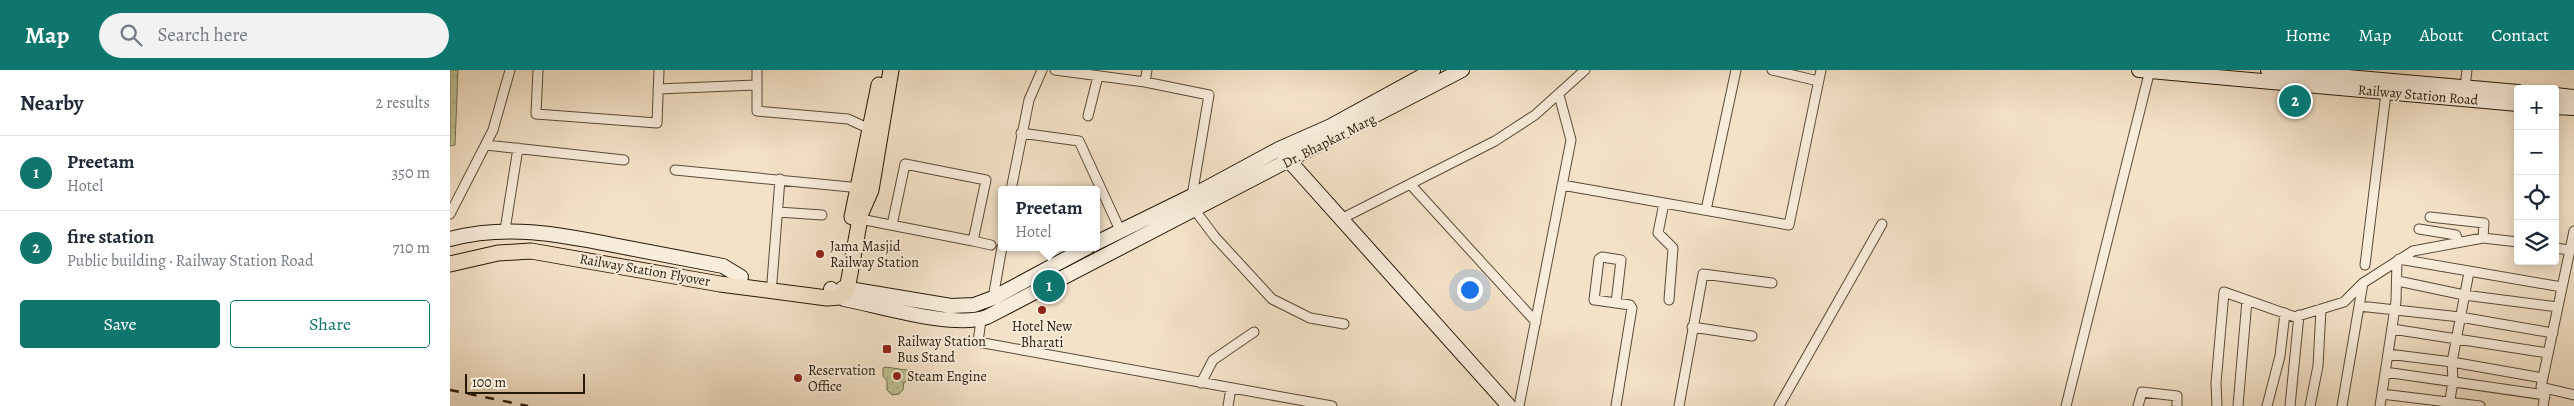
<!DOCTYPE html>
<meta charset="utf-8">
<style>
:root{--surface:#fff;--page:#f2f2f3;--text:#1f2937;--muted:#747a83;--line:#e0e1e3;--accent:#0f766e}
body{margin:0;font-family:Alegreya,serif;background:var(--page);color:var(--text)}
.controls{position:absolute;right:15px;top:15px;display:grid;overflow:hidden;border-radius:5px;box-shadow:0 2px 12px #0003}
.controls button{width:45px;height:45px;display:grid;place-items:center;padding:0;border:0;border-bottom:1px solid var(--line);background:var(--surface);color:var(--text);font:25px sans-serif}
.scale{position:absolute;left:15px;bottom:12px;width:120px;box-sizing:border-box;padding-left:5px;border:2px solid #261908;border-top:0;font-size:14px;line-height:18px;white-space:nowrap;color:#261908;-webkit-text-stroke:4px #f8ecdb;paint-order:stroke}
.you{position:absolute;left:1019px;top:219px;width:18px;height:18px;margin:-12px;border:4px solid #fff;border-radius:50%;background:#1a73e8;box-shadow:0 0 0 8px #1a73e833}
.badge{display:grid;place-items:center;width:32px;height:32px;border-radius:50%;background:var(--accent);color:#fff;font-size:16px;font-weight:700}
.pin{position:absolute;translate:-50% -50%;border:2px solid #fff;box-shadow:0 1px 5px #0006}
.popup{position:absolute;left:548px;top:116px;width:102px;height:65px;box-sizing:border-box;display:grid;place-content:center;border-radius:5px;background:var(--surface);filter:drop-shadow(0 1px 4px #0005);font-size:16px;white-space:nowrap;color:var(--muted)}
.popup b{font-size:19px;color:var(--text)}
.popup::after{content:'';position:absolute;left:50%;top:100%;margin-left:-10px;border:10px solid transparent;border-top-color:var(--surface)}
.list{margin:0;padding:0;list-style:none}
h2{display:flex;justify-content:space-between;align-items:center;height:65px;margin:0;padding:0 20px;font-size:21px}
h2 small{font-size:16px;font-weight:400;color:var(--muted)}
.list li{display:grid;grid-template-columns:32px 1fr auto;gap:15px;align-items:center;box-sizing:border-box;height:75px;padding:0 20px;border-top:1px solid var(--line)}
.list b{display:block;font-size:19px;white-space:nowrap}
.list p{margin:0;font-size:16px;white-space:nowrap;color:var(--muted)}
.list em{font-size:16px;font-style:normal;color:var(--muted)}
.actions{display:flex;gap:10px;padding:15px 20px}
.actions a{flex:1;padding:11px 0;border:1px solid var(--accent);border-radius:5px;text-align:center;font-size:18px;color:var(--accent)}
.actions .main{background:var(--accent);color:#fff}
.icon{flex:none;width:28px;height:28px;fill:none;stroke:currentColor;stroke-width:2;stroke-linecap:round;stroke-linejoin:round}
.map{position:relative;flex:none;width:2124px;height:336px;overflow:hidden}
header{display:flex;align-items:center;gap:30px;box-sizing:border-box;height:70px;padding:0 25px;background:var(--accent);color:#fff}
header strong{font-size:24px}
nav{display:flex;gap:28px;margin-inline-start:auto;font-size:18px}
.search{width:350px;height:45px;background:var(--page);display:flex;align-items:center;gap:12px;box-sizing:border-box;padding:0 18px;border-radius:28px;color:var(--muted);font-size:19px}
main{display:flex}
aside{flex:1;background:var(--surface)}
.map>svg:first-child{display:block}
.grass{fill:url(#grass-dots);stroke:#726e4e}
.park{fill:url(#park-tufts);stroke:#726e4e}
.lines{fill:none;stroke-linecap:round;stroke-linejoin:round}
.street-casing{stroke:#5a4b38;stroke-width:11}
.secondary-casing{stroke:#261908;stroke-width:16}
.primary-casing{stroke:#261908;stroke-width:17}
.street{stroke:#f8ecdb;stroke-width:9}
.secondary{stroke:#f8ecdb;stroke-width:14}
.primary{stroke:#f4e2c8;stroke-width:15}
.rail{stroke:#261908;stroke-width:2.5;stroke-dasharray:9 9;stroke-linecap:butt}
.poi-dot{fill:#8f2418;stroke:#f8ecdb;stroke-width:2}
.labels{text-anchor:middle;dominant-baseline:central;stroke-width:4;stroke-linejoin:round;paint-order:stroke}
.street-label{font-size:14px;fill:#261908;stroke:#f8ecdb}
.poi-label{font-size:14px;fill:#261908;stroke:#f8ecdb;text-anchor:start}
</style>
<header>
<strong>Map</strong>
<div class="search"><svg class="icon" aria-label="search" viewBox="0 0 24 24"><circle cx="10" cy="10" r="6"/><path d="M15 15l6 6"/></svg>Search here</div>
<nav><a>Home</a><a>Map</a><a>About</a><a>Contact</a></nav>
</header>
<main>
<aside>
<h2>Nearby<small>2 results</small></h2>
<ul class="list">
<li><span class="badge">1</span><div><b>Preetam</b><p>Hotel</p></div><em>350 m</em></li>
<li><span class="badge">2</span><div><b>fire station</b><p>Public building · Railway Station Road</p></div><em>710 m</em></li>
</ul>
<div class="actions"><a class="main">Save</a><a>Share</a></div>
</aside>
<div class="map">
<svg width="2124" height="336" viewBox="0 0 2124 336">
<defs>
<pattern id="grass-dots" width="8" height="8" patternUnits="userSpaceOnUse" patternTransform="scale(1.25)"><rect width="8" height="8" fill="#bec294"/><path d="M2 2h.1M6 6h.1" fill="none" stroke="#a3a67e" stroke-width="1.8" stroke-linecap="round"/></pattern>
<pattern id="park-tufts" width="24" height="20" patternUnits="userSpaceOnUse" patternTransform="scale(1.25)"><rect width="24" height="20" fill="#bec294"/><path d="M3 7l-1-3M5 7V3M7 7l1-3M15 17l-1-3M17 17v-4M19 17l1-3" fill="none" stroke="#a3a67e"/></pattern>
</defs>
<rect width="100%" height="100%" fill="#f4e2c8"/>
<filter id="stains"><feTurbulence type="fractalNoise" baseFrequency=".004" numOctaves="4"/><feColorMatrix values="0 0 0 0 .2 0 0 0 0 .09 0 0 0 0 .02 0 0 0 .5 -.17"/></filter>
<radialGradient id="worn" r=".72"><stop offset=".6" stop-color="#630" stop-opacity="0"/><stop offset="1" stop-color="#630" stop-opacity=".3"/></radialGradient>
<path class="grass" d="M436 297 463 301 461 311 454 312 453 320 449 324 442 325 437 320V311L433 306V298Z"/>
<path class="park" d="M0 0H8L5 75 0 76Z"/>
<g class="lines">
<g class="street-casing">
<path id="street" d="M88 0 86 44 207 53 209 0
M307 0V41L398 49 422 60
M605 0 695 12 759 25 742 126 744 139 765 167 822 229 860 248 894 254
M1322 0 1368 11
M695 12 697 0
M2015 17 2017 0
M208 19 305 15
M638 46 648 6
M571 63 629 71 670 160
M36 75 174 90
M225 100 411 118
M960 114 1086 252
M1112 115 1339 155 1371 0
M561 120 579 30 592 0
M1214 133 1208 163 1223 178 1219 230
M1256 140 1286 0
M328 142 372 145
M0 144 43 60 60 0
M1980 147 2034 153 2033 168
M410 149 523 171 536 110 455 94 442 155
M891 149 1045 71 1085 45 1135 0
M1969 159 2006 165 2008 171
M55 160 68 78
M523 171 541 175
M2105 178 2120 180
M1949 189 2112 217
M1915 195 1936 23
M1948 211 2014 225 2108 237
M322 212 330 109
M543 228 552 177
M1166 233 1171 190 1152 187 1149 189 1144 230H1145L1180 235 1182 238 1166 336
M1909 236 2010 247 2103 263
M531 250 528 272 882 336
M1242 257 1302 266
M1942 259 2098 283
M1938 284 2002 292 2093 308
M1935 302 2095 325
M751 313 763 290 804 262
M2091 317 2124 325
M1932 324 2030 336
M778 336 781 318
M1069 336 1121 70 1109 25
M1229 336 1253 204 1322 213
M1329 336 1432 154
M1616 336 1700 0
M1688 336 1692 322 1727 326V336
M1767 336 1766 313 1774 222 1845 247 1894 232 1913 213 1963 181 2033 168 2068 172
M1788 336 1797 230
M1817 336 1830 286 1835 243
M1840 336 1849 245
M1860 336 1868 296 1871 239
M1892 336 1913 213
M1930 336 1946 231 1947 191
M1999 336 2003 311 2002 292 2019 202
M2093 336 2095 325 2091 317 2124 161"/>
</g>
<g class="secondary-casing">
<path id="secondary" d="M1689 0 2068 34
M1818 0 2068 22
M2105 25 2124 27
M2105 37 2124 38
M834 85 1059 336
M0 169C56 154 108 164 163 175 200 182 237 189 273 196L291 207
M646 173 742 126 829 79 881 56 983 0
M393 218 501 236 524 235 543 228 638 177
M381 219 394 229C431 236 503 259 537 247L1012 0"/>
</g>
<g class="primary-casing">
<path id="primary" d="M402 147 429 15
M0 194 48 183 81 181 270 214 377 228 390 227 397 220 411 143 421 120 441 0"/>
</g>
<use href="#street" class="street"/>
<use href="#secondary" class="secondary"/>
<use href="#primary" class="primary"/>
<path class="rail" d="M0 320 78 336"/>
</g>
<g class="poi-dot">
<circle cx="370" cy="184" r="5"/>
<circle cx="592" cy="240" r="5"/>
<rect x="432" y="274" width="10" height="10" rx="2.5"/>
<circle cx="447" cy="306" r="5"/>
<circle cx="348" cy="308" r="5"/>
</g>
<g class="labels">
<g class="street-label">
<text transform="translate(1968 25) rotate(5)">Railway Station Road</text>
<text transform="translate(879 71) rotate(-27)">Dr. Bhapkar Marg</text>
<text transform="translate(195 200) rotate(10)">Railway Station Flyover</text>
</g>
<g class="poi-label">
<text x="380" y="176">Jama Masjid<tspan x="380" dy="16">Railway Station</tspan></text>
<text x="592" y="256" text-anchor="middle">Hotel New<tspan x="592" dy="16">Bharati</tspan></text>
<text x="447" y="271">Railway Station<tspan x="447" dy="16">Bus Stand</tspan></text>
<text x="358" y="300">Reservation<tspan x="358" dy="16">Office</tspan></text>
<text x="457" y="306">Steam Engine</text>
</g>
</g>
<rect width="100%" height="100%" filter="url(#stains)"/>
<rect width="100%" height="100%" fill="url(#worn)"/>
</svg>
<div class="controls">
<button>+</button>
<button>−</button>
<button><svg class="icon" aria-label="locate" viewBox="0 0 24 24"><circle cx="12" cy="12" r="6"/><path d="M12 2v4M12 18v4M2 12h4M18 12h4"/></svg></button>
<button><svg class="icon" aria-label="layers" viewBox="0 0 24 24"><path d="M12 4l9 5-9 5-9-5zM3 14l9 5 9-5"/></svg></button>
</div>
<div class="scale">100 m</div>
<div class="you"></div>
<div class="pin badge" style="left:599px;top:216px">1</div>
<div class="popup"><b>Preetam</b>Hotel</div>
<div class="pin badge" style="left:1845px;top:31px">2</div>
</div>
</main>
